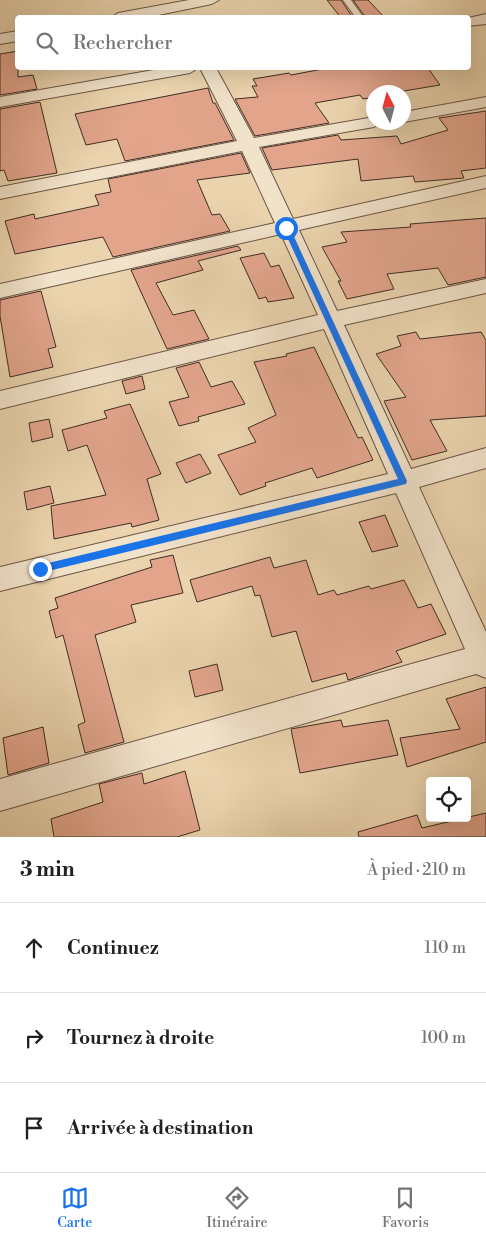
<!DOCTYPE html>
<html lang="fr">
<meta charset="utf-8">
<style>
:root{--surface:#fff;--page:#f2f2f2;--text:#202124;--muted:#757577;--line:#e0e0e0;--accent:#1a73e8}
body{margin:0;font-family:"Libre Bodoni",serif;background:var(--page);color:var(--text)}
.controls{position:absolute;right:15px;bottom:15px;display:grid;overflow:hidden;border-radius:5px;box-shadow:0 5px 20px #0002}
.controls button{width:45px;height:45px;display:grid;place-items:center;padding:0;border:0;border-bottom:1px solid var(--line);background:var(--surface);color:var(--text);font:25px sans-serif}
.compass{position:absolute;left:366px;top:85px;width:45px;height:45px;border-radius:50%;background:var(--surface);box-shadow:0 5px 20px #0002;rotate:354deg}
.stop{position:absolute;width:15px;height:15px;margin:-11px;border:4px solid #1a73e8;border-radius:50%;background:#fff}
.stop.end{background:#1a73e8;border-color:#fff;box-shadow:0 1px 5px #0008}
.list{margin:0;padding:0;list-style:none}
h2{display:flex;justify-content:space-between;align-items:center;height:65px;margin:0;padding:0 20px;font-size:21px}
h2 small{font-size:16px;font-weight:400;color:var(--muted)}
.list li{display:grid;grid-template-columns:32px 1fr auto;gap:15px;align-items:center;box-sizing:border-box;height:90px;padding:0 20px;border-top:1px solid var(--line)}
.list b{display:block;font-size:19px;white-space:nowrap}
.list em{font-size:16px;font-style:normal;color:var(--muted)}
.icon{flex:none;width:28px;height:28px;fill:none;stroke:currentColor;stroke-width:2;stroke-linecap:round;stroke-linejoin:round}
.map{position:relative;flex:none;width:486px;height:837px;overflow:hidden}
.search{position:absolute;background:var(--surface);box-shadow:0 5px 20px #0002;left:15px;right:15px;top:15px;height:55px;display:flex;align-items:center;gap:12px;box-sizing:border-box;padding:0 18px;border-radius:5px;color:var(--muted);font-size:19px}
.sheet{height:335px;background:var(--surface)}
nav{display:flex;justify-content:space-around;align-items:center;box-sizing:border-box;height:70px;border-top:1px solid var(--line);background:var(--surface);font-size:14px;color:var(--muted)}
nav a{display:grid;justify-items:center;gap:2px}
nav .on{color:var(--accent)}
.map>svg:first-child{display:block}
.building{fill:#e2a58c;stroke:#402c25}
.lines{fill:none;stroke-linecap:round;stroke-linejoin:round}
.lane-casing{stroke:#6a5647;stroke-width:2}
.street-casing{stroke:#6a5647;stroke-width:2}
.lane{fill:#f1e2ca;fill-rule:evenodd}
.street{fill:#f1e2ca;fill-rule:evenodd}
.route{fill:#1a73e8}
</style>
<div class="map">
<svg width="486" height="837" viewBox="0 0 486 837">
<rect width="100%" height="100%" fill="#ead3ad"/>
<filter id="stains"><feTurbulence type="fractalNoise" baseFrequency=".004" numOctaves="4"/><feColorMatrix values="0 0 0 0 .2 0 0 0 0 .09 0 0 0 0 .02 0 0 0 .5 -.17"/></filter>
<radialGradient id="worn" r=".72"><stop offset=".6" stop-color="#630" stop-opacity="0"/><stop offset="1" stop-color="#630" stop-opacity=".3"/></radialGradient>
<path class="building" d="M327 0H341L353 18H341Z
M353 0H368L385 18H366Z
M18 51V77L33 75 37 89 0 95V54Z
M328 68H428L440 85 398 92H374V97L363 99 360 95 315 103 329 123 255 136 235 99 258 97 252 86H257L253 79 289 73 291 75Z
M208 88 213 103H215L234 140 125 161 117 139 86 145 75 114Z
M40 102 57 173 8 181 4 170 0 171V109Z
M486 111V168L461 171 464 178 415 182 413 176 361 181 358 159 272 170 262 148 338 135 341 140 397 136 401 144 448 130 439 118Z
M241 153 250 173 197 180 212 215 220 214 230 231 113 257 103 237 15 254 5 221 34 214 35 219 99 205 95 195 111 192 108 179Z
M486 218V277L448 285 438 268 387 274 394 289 347 299 338 281H341L322 247 347 242 341 232 411 227 410 224Z
M238 246 241 250 198 261 203 270 156 283 173 315 194 310 209 339 167 349 131 270Z
M264 253 271 267 279 265 294 298 268 302 266 297 259 299 240 258Z
M41 291 56 347 48 349 53 367 10 377 0 316V300Z
M416 332 420 339 481 332 486 340V416L430 420 447 451 412 460 384 401 406 397 376 354 401 346 397 336Z
M314 347 358 438 362 437 373 460 317 478 312 468 265 483 266 486 240 495 218 455 256 442 248 428 276 415 254 362 287 356 286 354Z
M199 362 211 387 232 381 245 404 198 417 199 421 179 426 169 402 189 397 176 368Z
M142 376 145 389 126 394 122 381Z
M130 404 161 474 147 479 159 520 132 527 131 523 54 539 51 506 106 495 87 445 68 451 62 430 107 418 104 411Z
M49 419 53 437 32 442 29 423Z
M200 454 211 473 186 483 176 463Z
M50 486 54 503 27 510 24 492Z
M385 515 398 546 372 552 359 522Z
M173 555 183 593 131 605 136 622 95 635 124 742 85 753 78 725 85 722 63 635 56 638 49 611 58 608 55 598 152 567 150 560Z
M270 557 274 568 306 560 318 595 334 590 337 595 369 586 371 589 404 580 418 608 431 604 446 634 396 651 402 662 348 680 346 673 312 682 296 631 272 637 260 595 255 596 252 586 197 602 190 580Z
M217 664 223 690 195 697 189 671Z
M486 687V742L407 767 400 738 460 729 446 699Z
M341 720 343 727 388 720 398 755 300 773 291 729Z
M43 727 49 763 8 775 3 738Z
M185 771 200 830 177 837H54L51 819 103 802 99 784 142 773 144 784Z
M486 813V837H359L358 832 417 815 422 828Z"/>
<g class="lines">
<g class="lane-casing">
<path id="lane" d="M343 0H351L364 18H356Z"/>
</g>
<g class="street-casing">
<path id="street" d="M189 0H219L212 4 144 18H111L118 13Z
M486 14V24L468 26V18Z
M18 31V41L0 44V34Z
M165 68H198L190 73 0 107V97Z
M200 68H216L254 138 374 117V122H382L374 127 259 147 293 219 486 176V188L299 230 337 311 486 279V293L344 325 411 469 486 448V468L419 487 486 632V678L476 674 0 811V779L465 649 396 493 0 591V567L388 474 324 329 0 409V391L318 315 281 234 0 298V284L275 223 242 151 0 199V187L237 141Z
M486 97V107L404 122V112Z"/>
</g>
<use href="#lane" class="lane"/>
<use href="#street" class="street"/>
</g>
<path class="route" d="M286 225 290 228 407 481 406 484 40 573 36 572V566L40 565 398 479 283 228Z"/>
<rect width="100%" height="100%" filter="url(#stains)"/>
<rect width="100%" height="100%" fill="url(#worn)"/>
</svg>
<div class="controls">
<button><svg class="icon" aria-label="locate" viewBox="0 0 24 24"><circle cx="12" cy="12" r="6"/><path d="M12 2v4M12 18v4M2 12h4M18 12h4"/></svg></button>
</div>
<svg class="compass" viewBox="-18 -18 36 36"><path d="M0-13l5 13h-10z" fill="#e53935"/><path d="M0 13l5-13h-10z" fill="#757577"/></svg>
<div class="stop" style="left:286px;top:228px"></div>
<div class="stop end" style="left:40px;top:569px"></div>
<div class="search"><svg class="icon" aria-label="search" viewBox="0 0 24 24"><circle cx="10" cy="10" r="6"/><path d="M15 15l6 6"/></svg>Rechercher</div>
</div>
<section class="sheet">
<h2>3 min<small>À pied · 210 m</small></h2>
<ul class="list">
<li><svg class="icon" aria-label="ahead" viewBox="0 0 24 24"><path d="M12 20V5M6 11l6-6 6 6"/></svg><div><b>Continuez</b></div><em>110 m</em></li>
<li><svg class="icon" aria-label="right" viewBox="0 0 24 24"><path d="M7 20v-9h11M14 6l5 5-5 5"/></svg><div><b>Tournez à droite</b></div><em>100 m</em></li>
<li><svg class="icon" aria-label="arrive" viewBox="0 0 24 24"><path d="M6 21V4h12l-3 4 3 4H6"/></svg><div><b>Arrivée à destination</b></div></li>
</ul>
</section>
<nav>
<a class="on"><svg class="icon" aria-label="map" viewBox="0 0 24 24"><path d="M3 6l6-2 6 2 6-2v14l-6 2-6-2-6 2zM9 4v14M15 6v14"/></svg>Carte</a>
<a><svg class="icon" aria-label="directions" viewBox="0 0 24 24"><path d="M12 3l9 9-9 9-9-9zM9 14v-3h6M13 9l2 2-2 2"/></svg>Itinéraire</a>
<a><svg class="icon" aria-label="saved" viewBox="0 0 24 24"><path d="M7 4h10v16l-5-4-5 4z"/></svg>Favoris</a>
</nav>
